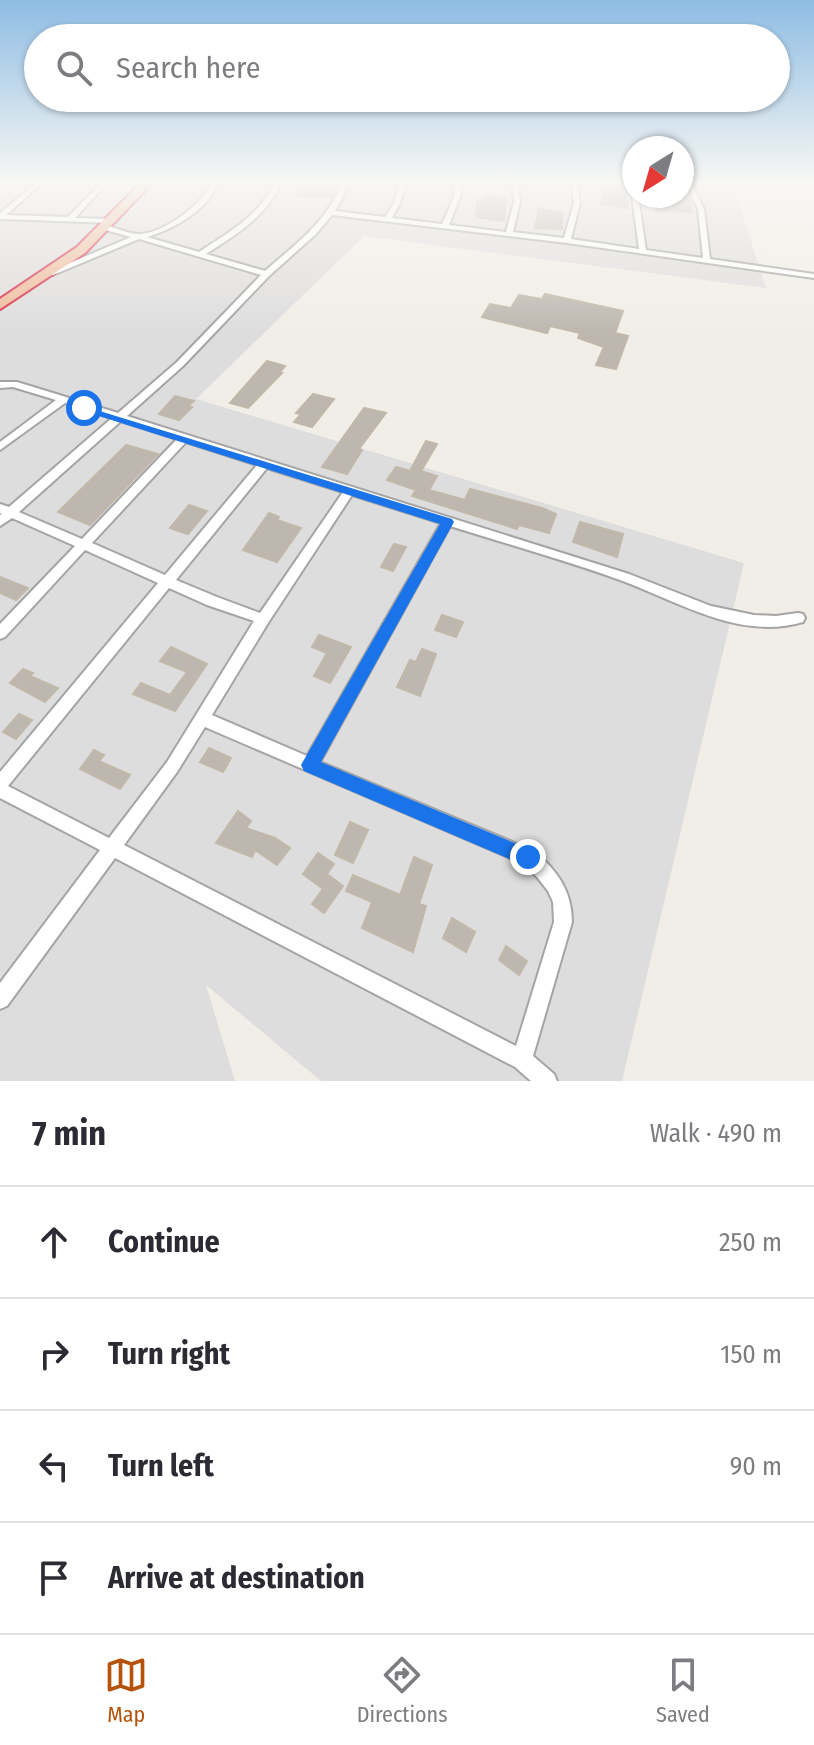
<!DOCTYPE html>
<meta charset="utf-8">
<style>
:root{--surface:#fff;--page:#f7f7f7;--text:#2b2b33;--muted:#7c7c81;--line:#e1e1e2;--accent:#b45309}
body{margin:0;font-family:"Fira Sans Condensed",sans-serif;background:var(--page);color:var(--text)}
.compass{position:absolute;left:622px;top:136px;width:72px;height:72px;border-radius:50%;background:var(--surface);box-shadow:0 2px 6px #0004;rotate:217deg}
.stop{position:absolute;width:24px;height:24px;margin:-18px;border:6px solid #1a73e8;border-radius:50%;background:#fff}
.stop.end{background:#1a73e8;border-color:#fff;box-shadow:0 2px 8px #0008}
.list{margin:0;padding:0;list-style:none}
h2{display:flex;justify-content:space-between;align-items:center;height:104px;margin:0;padding:0 32px;font-size:34px}
h2 small{font-size:26px;font-weight:400;color:var(--muted)}
.list li{display:grid;grid-template-columns:52px 1fr auto;gap:24px;align-items:center;box-sizing:border-box;height:112px;padding:0 32px;border-top:2px solid var(--line)}
.list b{display:block;font-size:30px;white-space:nowrap}
.list em{font-size:26px;font-style:normal;color:var(--muted)}
.icon{flex:none;width:44px;height:44px;fill:none;stroke:currentColor;stroke-width:2;stroke-linecap:round;stroke-linejoin:round}
.map{position:relative;flex:none;width:814px;height:1081px;overflow:hidden}
.search{position:absolute;background:var(--surface);box-shadow:0 2px 6px #0004;left:24px;right:24px;top:24px;height:88px;display:flex;align-items:center;gap:20px;box-sizing:border-box;padding:0 28px;border-radius:44px;color:var(--muted);font-size:30px}
.sheet{height:552px;background:var(--surface)}
nav{display:flex;justify-content:space-around;align-items:center;box-sizing:border-box;height:112px;border-top:2px solid var(--line);background:var(--surface);font-size:22px;color:var(--muted)}
nav a{display:grid;justify-items:center;gap:4px}
nav .on{color:var(--accent)}
.map>svg:first-child{display:block}
.residential{fill:#dedddd}
.building{fill:#bdb7b0;stroke:#c1b8a9;stroke-width:2}
.lines{fill:none;stroke-linecap:round;stroke-linejoin:round}
.minor-casing{stroke:#a4a4a4;stroke-width:4}
.trunk-casing{stroke:#d62b48;stroke-width:4}
.minor{fill:#fff;fill-rule:evenodd}
.trunk{fill:#efba9a;fill-rule:evenodd}
.route{fill:#1a73e8}
</style>
<div class="map">
<svg width="814" height="1081" viewBox="0 0 814 1081">
<rect width="100%" height="100%" fill="#f0eee6"/>
<path class="residential" d="M21 181H634V196H682V181H814V194L735 190 766 288 364 236 196 399 744 563 622 1081H321L206 985 235 1081H0V196Z"/>
<path class="building" d="M598 181H625L628 208 601 203 603 192Z
M301 183 338 184 333 196H298Z
M484 196 506 198 504 221 476 217 477 200H483Z
M656 196 689 198 692 212 656 211Z
M539 208 562 213V229L535 228Z
M545 294 623 311 615 333 628 336 616 369 596 365 604 347 578 338 580 333 550 326 547 333 482 317 490 304 511 308 519 295 542 299Z
M267 361 285 366 279 373H282L248 408 230 403Z
M313 394 334 399 312 427 294 422 301 414 296 413Z
M175 396 194 401 188 406 192 407 179 420 159 414Z
M364 408 386 413 359 449 362 450 347 474 322 467Z
M426 441 437 444 421 471 437 476 429 490 465 500 470 489 542 508 556 514 549 533 519 525 517 529 412 496 416 490 387 480 396 467 410 471Z
M126 445 158 454 90 525 58 512Z
M189 505 207 511 188 534 170 528Z
M269 513 279 517 277 520 301 528 277 562 243 550Z
M580 522 623 534 617 557 573 542Z
M394 544 406 547 393 571 381 567Z
M0 577 28 588 16 600 0 593Z
M442 615 463 622 456 637 435 630Z
M319 635 351 647 330 683 314 676 327 653 312 647Z
M171 647 207 664 175 711 133 694 141 683 170 695 187 672 160 661Z
M422 649 436 654 420 696 397 687 410 660 416 662Z
M23 669 33 673 30 676 58 688 45 702 10 683Z
M19 714 32 720 16 739 3 732Z
M209 748 231 758 223 772 200 762Z
M94 750 104 755 99 761 130 775 120 789 80 769Z
M238 811 251 821 246 828 275 838 290 848 277 865 255 850 252 857 216 843Z
M350 822 368 830 353 863 335 855Z
M318 853 334 864 327 874 343 886 324 913 312 904 323 889 303 874Z
M414 857 432 865 419 904 426 906 413 952 362 928 372 902 346 891 353 875 400 895Z
M452 918 475 932 466 952 443 938Z
M506 946 527 961 519 975 499 960Z"/>
<g class="lines">
<g class="minor-casing">
<path id="minor" d="M39 181H45L6 215 68 217 103 181H109L75 218 113 219 117 221 113 223 0 219V213Z
M213 181H219C208 210 176 228 147 237L199 252C228 233 262 214 275 181H281C271 214 234 236 206 254L265 271C297 243 327 222 343 181H349L344 195 335 211 385 217 394 203 401 181H407L400 203 392 218 442 224 454 197 455 181H461L460 197 449 225 506 232 514 202 512 181H518L520 202 513 232 564 238 574 203 571 181H577L580 203 571 239 639 249 632 196 634 194V196H638L646 250 703 258 698 209 684 181H690L704 209 710 259 814 274V278L567 243 332 215 316 234 269 276 183 366 127 416 629 574 711 606 754 615 776 616 798 613 803 614 805 618 803 622C739 641 678 601 620 580 565 560 507 544 450 526L320 762 534 851C557 870 572 891 572 922L533 1056 554 1074 557 1081H531L515 1067 115 858 7 1006 0 1009V983L100 850 0 798V772L158 583 85 550 5 637 0 639V624L75 546 12 518 0 526V515L2 514 0 513V504L9 507 112 418 65 403 0 450V442L56 400 13 387 0 388V382H17L118 413 177 362 261 275 139 239 53 275 46 273 131 237 102 229V225C115 226 126 234 139 234 165 233 203 204 213 181ZM121 421 177 439 82 539 19 512ZM186 442 257 465 165 575 92 543ZM267 468 343 492 260 613 217 597 176 580ZM352 495 441 523 307 756 212 715 268 623ZM169 588 207 605 254 621 167 762 109 838 8 786ZM205 727 522 863 537 877 548 891 553 902 554 922 516 1046 124 845 177 772Z"/>
</g>
<g class="trunk-casing">
<path id="trunk" d="M143 181H154L85 253 0 309V299L77 247Z"/>
</g>
<use href="#minor" class="minor"/>
<use href="#trunk" class="trunk"/>
</g>
<linearGradient id="sky" x2="0" y2="1"><stop stop-color="#8ebce3"/><stop offset="0.55" stop-color="#f8f7f4"/><stop offset="1" stop-color="#f8f7f4" stop-opacity="0"/></linearGradient>
<rect width="814" height="332" fill="url(#sky)"/>
<path class="route" d="M80 405 452 519 454 522 321 762 534 851V864H521L304 771 301 765 440 524 80 410Z"/>
</svg>
<svg class="compass" viewBox="-18 -18 36 36"><path d="M0-13l5 13h-10z" fill="#e53935"/><path d="M0 13l5-13h-10z" fill="#7c7c81"/></svg>
<div class="stop" style="left:84px;top:408px"></div>
<div class="stop end" style="left:528px;top:857px"></div>
<div class="search"><svg class="icon" aria-label="search" viewBox="0 0 24 24"><circle cx="10" cy="10" r="6"/><path d="M15 15l6 6"/></svg>Search here</div>
</div>
<section class="sheet">
<h2>7 min<small>Walk · 490 m</small></h2>
<ul class="list">
<li><svg class="icon" aria-label="ahead" viewBox="0 0 24 24"><path d="M12 20V5M6 11l6-6 6 6"/></svg><div><b>Continue</b></div><em>250 m</em></li>
<li><svg class="icon" aria-label="right" viewBox="0 0 24 24"><path d="M7 20v-9h11M14 6l5 5-5 5"/></svg><div><b>Turn right</b></div><em>150 m</em></li>
<li><svg class="icon" aria-label="left" viewBox="0 0 24 24"><path d="M17 20v-9H6M10 6l-5 5 5 5"/></svg><div><b>Turn left</b></div><em>90 m</em></li>
<li><svg class="icon" aria-label="arrive" viewBox="0 0 24 24"><path d="M6 21V4h12l-3 4 3 4H6"/></svg><div><b>Arrive at destination</b></div></li>
</ul>
</section>
<nav>
<a class="on"><svg class="icon" aria-label="map" viewBox="0 0 24 24"><path d="M3 6l6-2 6 2 6-2v14l-6 2-6-2-6 2zM9 4v14M15 6v14"/></svg>Map</a>
<a><svg class="icon" aria-label="directions" viewBox="0 0 24 24"><path d="M12 3l9 9-9 9-9-9zM9 14v-3h6M13 9l2 2-2 2"/></svg>Directions</a>
<a><svg class="icon" aria-label="saved" viewBox="0 0 24 24"><path d="M7 4h10v16l-5-4-5 4z"/></svg>Saved</a>
</nav>
